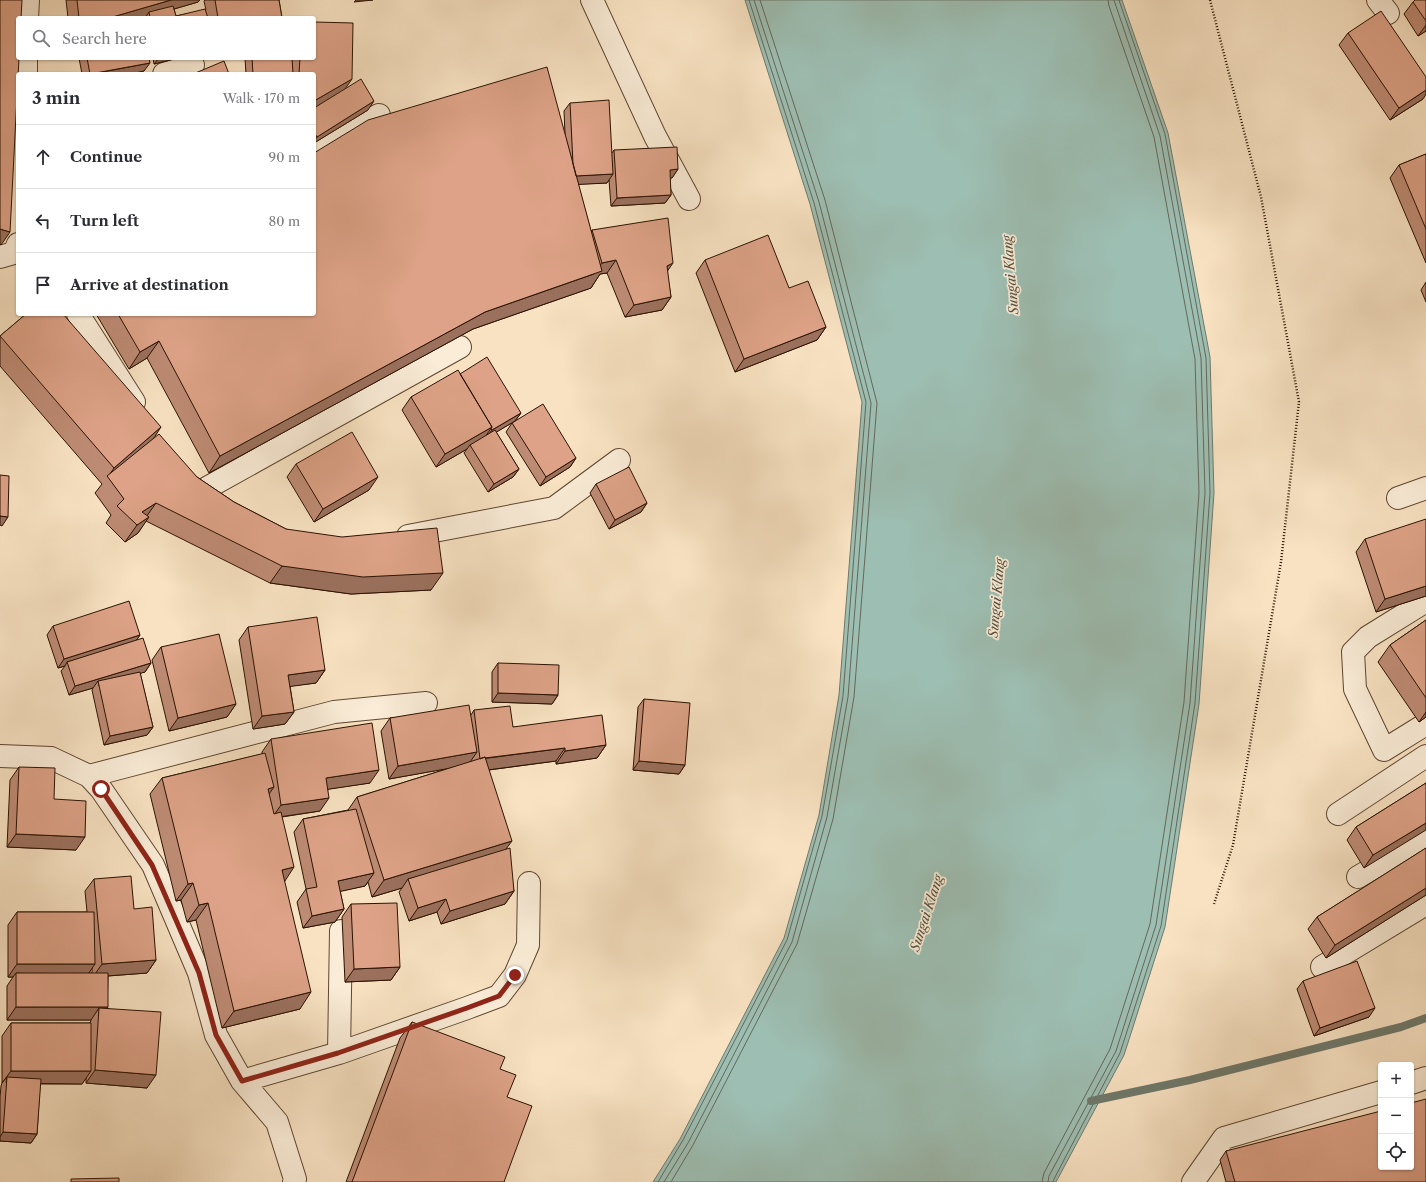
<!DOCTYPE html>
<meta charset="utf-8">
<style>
:root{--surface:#fff;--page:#f7f7f7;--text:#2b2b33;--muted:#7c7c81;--line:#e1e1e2}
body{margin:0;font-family:"Libre Caslon Text",serif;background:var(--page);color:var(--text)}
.controls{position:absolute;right:12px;bottom:12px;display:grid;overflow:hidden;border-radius:4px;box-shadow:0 1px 3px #0004}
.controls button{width:36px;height:36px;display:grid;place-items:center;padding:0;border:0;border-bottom:1px solid var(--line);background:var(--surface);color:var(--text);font:20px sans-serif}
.stop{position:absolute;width:12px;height:12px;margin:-9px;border:3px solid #8f2418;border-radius:50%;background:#fff}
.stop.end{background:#8f2418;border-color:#fff;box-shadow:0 1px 4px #0008}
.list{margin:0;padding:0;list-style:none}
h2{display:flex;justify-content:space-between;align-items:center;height:52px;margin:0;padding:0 16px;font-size:17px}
h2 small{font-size:13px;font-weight:400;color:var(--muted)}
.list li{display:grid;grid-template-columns:26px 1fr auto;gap:12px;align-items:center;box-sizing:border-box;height:64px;padding:0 16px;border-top:1px solid var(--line)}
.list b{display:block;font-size:15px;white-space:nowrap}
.list em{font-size:13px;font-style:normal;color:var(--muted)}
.icon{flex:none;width:22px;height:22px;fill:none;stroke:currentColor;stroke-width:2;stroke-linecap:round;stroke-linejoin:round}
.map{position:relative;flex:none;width:1426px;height:1182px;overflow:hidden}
.search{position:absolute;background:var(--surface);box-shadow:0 1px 3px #0004;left:16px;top:16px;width:300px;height:44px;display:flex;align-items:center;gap:10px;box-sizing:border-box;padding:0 14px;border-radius:4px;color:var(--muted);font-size:15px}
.panel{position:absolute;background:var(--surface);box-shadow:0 1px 3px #0004;left:16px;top:72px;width:300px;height:244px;border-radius:4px}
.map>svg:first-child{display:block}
.water{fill:#9dbeb2;stroke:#6f796b}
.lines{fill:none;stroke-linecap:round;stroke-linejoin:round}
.shore{stroke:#646859;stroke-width:1}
.stream{stroke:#6f796b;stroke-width:8}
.minor-casing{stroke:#5e4630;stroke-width:24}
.path{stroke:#2b1200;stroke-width:2.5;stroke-dasharray:1 2;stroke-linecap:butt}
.minor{stroke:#faecd7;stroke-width:22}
.wall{fill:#be8b74;stroke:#2b1200;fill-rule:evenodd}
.shaded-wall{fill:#9b715e;stroke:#2b1200}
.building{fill:#dda287;stroke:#2b1200}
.route{stroke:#8f2418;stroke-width:5}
.labels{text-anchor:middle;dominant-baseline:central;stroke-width:3.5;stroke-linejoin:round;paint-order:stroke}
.water-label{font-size:13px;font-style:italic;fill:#534e3e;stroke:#faecd7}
</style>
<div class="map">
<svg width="1426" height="1182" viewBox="0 0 1426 1182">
<rect width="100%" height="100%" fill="#f8e2c2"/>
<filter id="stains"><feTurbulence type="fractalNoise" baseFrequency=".005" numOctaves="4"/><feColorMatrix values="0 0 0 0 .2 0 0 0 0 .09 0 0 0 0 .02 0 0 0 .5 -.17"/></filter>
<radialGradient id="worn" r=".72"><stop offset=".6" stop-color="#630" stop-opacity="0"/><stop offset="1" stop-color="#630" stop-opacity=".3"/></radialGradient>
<path class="water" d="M745 0H1122L1168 133 1210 357 1214 493 1199 704 1165 927 1124 1055 1056 1182H653L680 1139 784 938 819 815 839 695 862 402 810 204Z"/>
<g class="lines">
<path class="shore" d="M658 1182 683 1140 787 940 822 816 843 696 866 402 814 203 749 0
M664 1182 688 1143 792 942 827 817 848 697 871 403 819 202 754 0
M671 1182 693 1145 797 944 833 819 854 697 877 403 825 200 760 0
M1042 1182 1044 1173 1110 1049 1150 924 1184 702 1199 493 1195 359 1154 137 1109 6 1108 0
M1048 1182 1049 1176 1116 1051 1156 925 1190 703 1205 493 1201 358 1160 136 1114 0
M1053 1182 1054 1179 1120 1053 1161 926 1195 703 1210 493 1206 358 1165 134 1119 0"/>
<path class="stream" d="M1091 1101 1190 1080 1401 1027 1426 1018"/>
<g class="minor-casing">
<path id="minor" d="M592 0 655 136 689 199
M1378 0 1388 13
M27 18 28 0
M26 74V58
M164 74 193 65
M314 149 379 115
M0 257 14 253 18 244
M78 314 134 402
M205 489 460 347
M1398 498 1426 488
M408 536 554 508 619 460
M1426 601 1368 637 1353 652 1355 689 1384 750 1426 724
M0 756 51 758 89 776 101 789 153 865 199 973 216 1035 242 1081 277 1122 295 1179 294 1182
M89 776 334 712 426 703
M1338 814 1426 756
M1358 877 1426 837
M1322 967 1426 904
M339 1053 341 931
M242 1081 339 1053 467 1008 499 996 515 975 528 945 529 883
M1411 1083 1426 1078
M1193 1182 1224 1138 1381 1092"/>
</g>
<path class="path" d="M1210 0 1261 197 1299 402 1281 562 1233 845 1214 904"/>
<use href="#minor" class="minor"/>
</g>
<path class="wall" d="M66 0H200L198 2 174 9 176 16 206 10 204 1 205 0H279L282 18H68Z
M1426 0V31L1418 36 1404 14 1413 2Z
M1348 33 1423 99 1390 120 1339 45Z
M79 58H149L144 71 131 74H82Z
M153 58H178L154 64Z
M245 58H314L344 89 368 110 314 143V74H246Z
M570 103 612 153 614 150 678 169 672 178H670L671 195 665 203 611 206 609 180 607 183 578 184 591 232 592 230 667 272 671 297 662 310 625 317 607 273 600 274 591 288 473 329 209 473 147 358 129 369 96 314H314L565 134 564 111Z
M1426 154V263L1390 178 1399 165Z
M705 260 789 288 826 327 817 340 735 372 696 273Z
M1426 282V302L1421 290Z
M26 314 154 438 197 477 234 502 286 529 431 590 351 594 270 583 146 521 138 533 125 542 106 523 111 515 95 493 102 484 0 366V336Z
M460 374 521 413 515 421 496 432 519 469 513 477 488 492 464 453 467 449 436 467 402 410 411 397Z
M512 423 576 458 570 467 540 486 506 432Z
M296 464 369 490 314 522 287 477Z
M596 484 647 503 641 512 609 529 590 493Z
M1365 539 1426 596 1376 612 1356 552Z
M1426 620V717L1419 722 1378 662 1390 645Z
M53 626 140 635 136 640 151 663 145 672 140 673 153 727 147 735 104 745 92 690 93 688 69 695 61 671 65 666 58 668 47 635Z
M248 627 325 670 316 683 290 686 294 712 285 724 253 729 239 640Z
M161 647 236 704 227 717 169 731 152 660Z
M498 663 558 695 552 704 492 702V672Z
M644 699 685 765 679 774 633 770 638 707Z
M474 710 513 727 606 745 597 758 556 764V761L489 770 514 891 505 904 441 924 437 912 409 921 399 892 402 888 372 897 368 882 365 886 340 891 344 909 335 922 303 928 297 902 306 889 294 832 303 819 348 810 357 797 450 768 389 779 381 731 390 718 471 715Z
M271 739 370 783 328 789 320 811 282 817 284 881 300 1009 222 1028 196 920 187 922 181 900 176 901 150 794 162 778 262 754V752Z
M19 767 54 799 76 850 7 847 10 780Z
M1426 783 1364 868 1347 840 1356 827Z
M1426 848V895L1326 958 1308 929 1317 917Z
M94 879 134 909 156 960 147 973 108 976 107 1008 147 1088 86 1083V1078L82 1084H40L37 1134 31 1143 0 1141V1097L1 1086 2 1083V1036L11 1023H90L91 1020H7V986L13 977H8V925L17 912H87L85 891ZM92 968V973H89Z
M351 904 400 967 391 980 345 982 342 917Z
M1303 981 1369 1017 1314 1036 1297 989Z
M412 1022 500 1069 504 1182H346L400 1038Z
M1226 1151 1426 1182H1226L1220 1160Z"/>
<path class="shaded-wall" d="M171 0H200L198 2 150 16 149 12 145 18H109Z
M356 0H373L354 2Z
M1426 25V31L1418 36Z
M159 58H178L154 64Z
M150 63 144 71 131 74H92Z
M352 79 343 92 314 109V101Z
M1426 90V94L1423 99 1390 120 1399 108Z
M374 101 368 110 314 143V141L317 137Z
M678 169 672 178H663L670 170Z
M613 174 607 183 568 185 574 176Z
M671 195 665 203 611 206 617 198Z
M0 229 10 232 1 245 0 244Z
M616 260 607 273 600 274 591 288 473 329 209 473 220 456 485 312 594 274 602 263Z
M673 263 664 276 667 266Z
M671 297 662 310 625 317 634 305Z
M826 327 817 340 735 372 744 359Z
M159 341 147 358 129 369 140 352Z
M521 413 515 421 485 439 492 430Z
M161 427 150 444 108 477 114 468Z
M492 427 483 440 470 445 467 449 436 467 445 454Z
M576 458 570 467 540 486 546 477Z
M519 469 513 477 488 492 494 484Z
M378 477 369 490 314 522 323 509Z
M156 503 144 520 142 512Z
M647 503 641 512 609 529 615 520Z
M0 516 8 517 2 526 0 525Z
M149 517 138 533 125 542 137 525Z
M282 566 443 573 431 590 351 594 270 583Z
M1426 586V596L1376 612 1385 599Z
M140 635 134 644 67 662 65 666 58 668 64 659Z
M151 663 145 672 99 686 98 681 93 688 69 695 75 686Z
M325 670 316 683 279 688 288 675Z
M498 693 558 695 552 704 492 702Z
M236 704 227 717 169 731 178 718Z
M294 712 285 724 253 729 262 716Z
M1426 712V717L1419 722Z
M153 727 147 735 104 745 110 736Z
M606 745 597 758 556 764 565 751Z
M565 748 556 761 472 772 481 759Z
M477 752 468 765 389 779 398 766Z
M639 761 685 765 679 774 633 770Z
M379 770 370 783 317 791 326 778Z
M274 787 262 804 268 789Z
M329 798 320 811 272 818 281 805Z
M1426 823V830L1364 868 1373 855Z
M16 834 85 837 76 850 7 847Z
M512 841 500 857 408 879 402 888 372 897 384 880Z
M294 867 283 884 282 870Z
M374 873 365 886 329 894 338 881Z
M193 883 181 900 176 901 188 884Z
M1426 888V895L1326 958 1335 945Z
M514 891 505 904 441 924 450 911Z
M446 899 437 912 409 921 418 908Z
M208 903 196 920 187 922 199 905Z
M344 909 335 922 303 928 312 916Z
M156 960 147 973 93 977 102 964Z
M17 964H95L86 977 16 973 13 977H8Z
M400 967 391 980 345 982 354 969Z
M311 992 300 1009 222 1028 234 1011Z
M16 1007H108L99 1020V1008L91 1020H7Z
M1375 1008 1369 1017 1314 1036 1320 1028Z
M95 1070 156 1075 147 1088 86 1083Z
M11 1071H91L82 1084 6 1083 7 1077 2 1083Z
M3 1132 37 1134 31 1143 0 1141V1137Z"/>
<path class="building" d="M0 0H22L21 18H18V58H19L10 232 0 229Z
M77 0H171L109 18H79Z
M215 0H279L282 18H218Z
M1415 0H1426V21L1413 2Z
M173 6 176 16 205 9 208 18H150L149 12Z
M1381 11 1426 77V90L1399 108 1348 33Z
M314 22 353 23 352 79 314 101V74H299L300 58H314Z
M87 58H149L150 63 90 74Z
M252 58H292L293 74H253Z
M224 61 229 74H193Z
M547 67 602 271 485 312 220 456 159 341 140 352 118 314H314V153L368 120Z
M361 79 374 101 317 137 314 132V108Z
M609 100 613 174 576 176 573 164 570 103Z
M677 147 678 169 670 170 671 195 617 198 614 150Z
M1426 154V229L1399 165Z
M668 218 673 263 667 266 671 297 634 305 616 260 602 263 592 230Z
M768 235 789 288 808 281 826 327 744 359 705 260Z
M26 314H63L161 427 114 468 0 336Z
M487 357 521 413 492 430 491 429 492 427 460 374Z
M458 370 492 427 445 454 411 397Z
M543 404 576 458 546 477 512 423Z
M495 430 519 469 494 484 470 445Z
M352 432 378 477 323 509 296 464Z
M159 434 197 477 234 502 286 529 342 537 437 528 443 573 363 577 282 566 156 503 142 512 149 517 137 525 117 506 124 499 107 476Z
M629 467 647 503 615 520 596 484Z
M0 475 9 476 8 517 0 516Z
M1426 519V586L1385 599 1365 539Z
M129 601 140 635 64 659 53 626Z
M317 617 325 670 288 675 294 712 262 716 248 627Z
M1426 620V698L1390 645Z
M219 634 236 704 178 718 161 647Z
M143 638 151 663 75 686 67 662Z
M498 663 559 665 558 695 498 693Z
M140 672 153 727 110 736 98 681Z
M644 699 690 703 685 765 639 761Z
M469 705 477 752 398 766 390 718Z
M510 706 513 727 602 715 606 745 565 751V748L485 758V757L480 759 474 710Z
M372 723 379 770 326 778 329 798 281 805 271 739Z
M265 753 274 787 268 789 274 814 281 812 294 867 282 870 311 992 234 1011 208 903 199 905 193 883 188 884 162 778Z
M485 757 512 841 384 880 357 797Z
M19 767 55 768 54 799 86 801 85 837 16 834Z
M1426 783V823L1373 855 1356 827Z
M356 809 374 873 338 881 344 909 312 916 306 889 317 887 303 819Z
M510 848 514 891 450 911 446 899 418 908 408 879Z
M1426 848V888L1335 945 1317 917Z
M131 876 134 909 152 907 156 960 102 964 94 879Z
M397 903 400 967 354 969 351 904Z
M17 912H94L95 964H17Z
M1357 961 1375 1008 1320 1028 1303 981Z
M16 973H108V1007H16Z
M99 1008 161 1012 156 1075 95 1070Z
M412 1022 505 1057 500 1069 516 1075 507 1097 532 1106 504 1182H352Z
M11 1023H91V1071H11Z
M7 1077 41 1079 37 1134 3 1132Z
M1426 1099V1182H1235L1226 1151 1381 1111V1167H1411V1103Z
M119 1178V1182H71V1179Z"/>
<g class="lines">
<path class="route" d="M101 789 152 865 199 973 216 1035 242 1081 338 1053 467 1008 499 996 515 975"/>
</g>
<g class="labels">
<g class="water-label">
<text transform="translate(1010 275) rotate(-95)">Sungai Klang</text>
<text transform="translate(996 598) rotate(-85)">Sungai Klang</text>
<text transform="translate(926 913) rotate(-72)">Sungai Klang</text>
</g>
</g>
<rect width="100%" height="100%" filter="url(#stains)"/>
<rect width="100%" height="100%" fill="url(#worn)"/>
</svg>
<div class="controls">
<button>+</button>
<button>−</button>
<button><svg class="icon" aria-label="locate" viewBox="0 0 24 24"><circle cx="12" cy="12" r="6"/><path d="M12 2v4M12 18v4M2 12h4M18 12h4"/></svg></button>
</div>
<div class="stop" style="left:101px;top:789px"></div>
<div class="stop end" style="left:515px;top:975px"></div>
<div class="search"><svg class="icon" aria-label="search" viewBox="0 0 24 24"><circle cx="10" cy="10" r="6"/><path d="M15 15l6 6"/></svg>Search here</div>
<section class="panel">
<h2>3 min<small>Walk · 170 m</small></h2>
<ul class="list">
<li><svg class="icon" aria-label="ahead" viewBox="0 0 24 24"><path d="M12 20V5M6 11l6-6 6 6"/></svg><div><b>Continue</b></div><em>90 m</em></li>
<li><svg class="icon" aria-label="left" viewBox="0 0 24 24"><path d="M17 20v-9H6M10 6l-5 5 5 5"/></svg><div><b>Turn left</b></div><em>80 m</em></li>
<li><svg class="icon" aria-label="arrive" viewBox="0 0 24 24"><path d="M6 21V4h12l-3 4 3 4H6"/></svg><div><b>Arrive at destination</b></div></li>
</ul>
</section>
</div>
